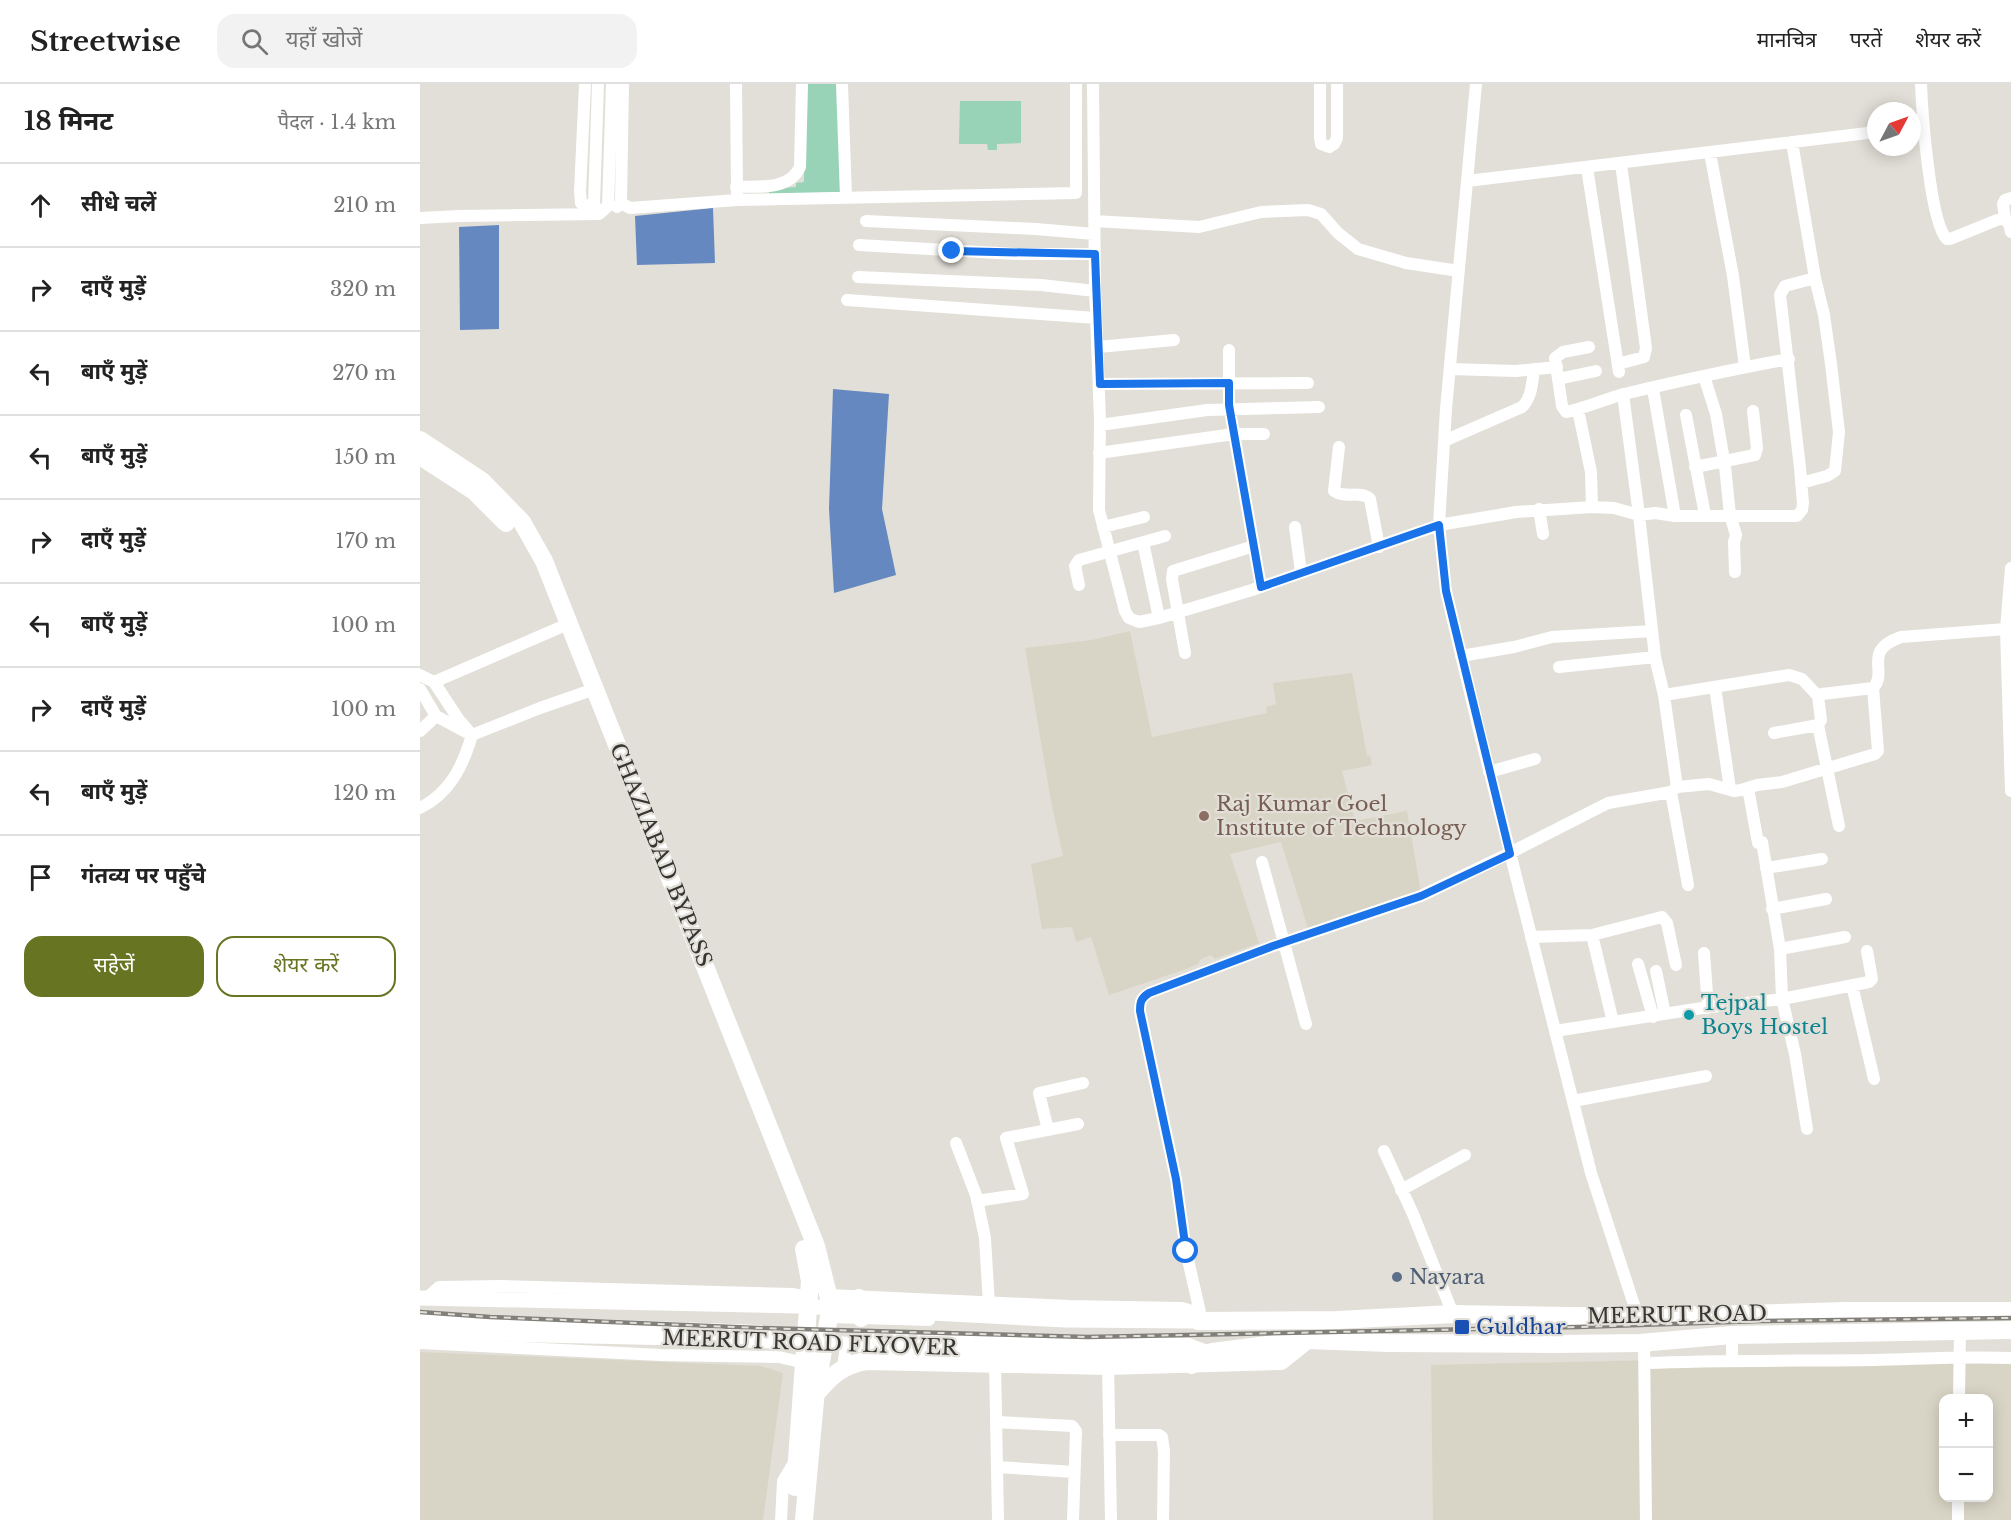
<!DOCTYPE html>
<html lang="hi">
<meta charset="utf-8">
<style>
:root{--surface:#fff;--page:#f2f2f2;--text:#222;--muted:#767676;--line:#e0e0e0;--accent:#677522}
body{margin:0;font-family:"Libre Baskerville","Noto Sans Devanagari",serif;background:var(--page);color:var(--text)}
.controls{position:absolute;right:18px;bottom:18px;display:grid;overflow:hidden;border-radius:12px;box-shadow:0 3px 15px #0003}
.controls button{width:54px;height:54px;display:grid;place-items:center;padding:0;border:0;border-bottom:2px solid var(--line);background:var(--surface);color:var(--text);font:30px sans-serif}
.compass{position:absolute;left:1447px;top:18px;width:54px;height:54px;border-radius:50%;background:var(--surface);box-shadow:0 3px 15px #0003;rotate:49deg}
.stop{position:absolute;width:18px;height:18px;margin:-14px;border:4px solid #1a73e8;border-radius:50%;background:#fff}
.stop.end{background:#1a73e8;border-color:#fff;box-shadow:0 2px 6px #0008}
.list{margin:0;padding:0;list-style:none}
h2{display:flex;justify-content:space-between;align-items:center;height:78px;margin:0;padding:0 24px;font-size:26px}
h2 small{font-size:20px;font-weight:400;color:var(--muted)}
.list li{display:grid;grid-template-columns:39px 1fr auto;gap:18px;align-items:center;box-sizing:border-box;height:84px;padding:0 24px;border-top:2px solid var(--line)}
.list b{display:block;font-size:22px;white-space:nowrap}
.list em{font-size:20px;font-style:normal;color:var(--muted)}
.actions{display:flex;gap:12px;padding:18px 24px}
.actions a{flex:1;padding:14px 0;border:2px solid var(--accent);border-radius:18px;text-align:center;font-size:21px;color:var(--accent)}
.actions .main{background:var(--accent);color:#fff}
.icon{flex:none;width:33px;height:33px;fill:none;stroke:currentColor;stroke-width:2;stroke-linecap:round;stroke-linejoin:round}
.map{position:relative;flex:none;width:1591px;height:1436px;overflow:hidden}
header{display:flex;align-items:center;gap:36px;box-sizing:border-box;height:84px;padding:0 30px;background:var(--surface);border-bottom:2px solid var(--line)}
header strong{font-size:28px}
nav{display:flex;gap:33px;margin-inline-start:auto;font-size:21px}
.search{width:420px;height:54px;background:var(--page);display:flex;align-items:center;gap:15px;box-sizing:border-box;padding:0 21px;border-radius:18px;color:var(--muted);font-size:22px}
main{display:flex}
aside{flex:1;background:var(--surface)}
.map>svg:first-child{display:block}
.built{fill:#d9d5c6;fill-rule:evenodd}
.green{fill:#98d2b7}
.water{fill:#6588c0}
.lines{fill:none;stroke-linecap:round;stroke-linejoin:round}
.minor{stroke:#fff;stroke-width:12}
.major{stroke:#fff;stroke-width:15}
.highway{stroke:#fff;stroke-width:18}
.rail-casing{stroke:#807f79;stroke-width:4.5}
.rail{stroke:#e1dfd7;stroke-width:2;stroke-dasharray:7;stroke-linecap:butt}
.route{stroke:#1a73e8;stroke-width:8}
.education-dot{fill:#8d6e63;stroke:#e1dfd7;stroke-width:2}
.culture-dot{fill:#0f9aa8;stroke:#e1dfd7;stroke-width:2}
.service-dot{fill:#5c6f8a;stroke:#e1dfd7;stroke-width:2}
.transit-dot{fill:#1a4fb4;stroke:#e1dfd7;stroke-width:2}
.labels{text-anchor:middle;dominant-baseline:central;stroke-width:4.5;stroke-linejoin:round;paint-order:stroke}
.education-label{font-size:21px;fill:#785e54;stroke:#e1dfd7;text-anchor:start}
.street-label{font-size:21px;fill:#363532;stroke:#e1dfd7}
.culture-label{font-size:21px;fill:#0d838f;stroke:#e1dfd7;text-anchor:start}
.service-label{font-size:21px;fill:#4e5e75;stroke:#e1dfd7;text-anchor:start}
.transit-label{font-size:21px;fill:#164399;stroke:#e1dfd7;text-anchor:start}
</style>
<header>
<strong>Streetwise</strong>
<div class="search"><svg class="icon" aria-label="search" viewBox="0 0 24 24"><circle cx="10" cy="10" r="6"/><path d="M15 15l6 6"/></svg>यहाँ खोजें</div>
<nav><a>मानचित्र</a><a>परतें</a><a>शेयर करें</a></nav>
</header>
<main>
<aside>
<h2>18 मिनट<small>पैदल · 1.4 km</small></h2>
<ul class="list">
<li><svg class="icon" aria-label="ahead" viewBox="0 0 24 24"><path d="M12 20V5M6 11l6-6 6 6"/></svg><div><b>सीधे चलें</b></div><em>210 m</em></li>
<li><svg class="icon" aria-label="right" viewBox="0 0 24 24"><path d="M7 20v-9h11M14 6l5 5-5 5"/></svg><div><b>दाएँ मुड़ें</b></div><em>320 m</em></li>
<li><svg class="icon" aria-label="left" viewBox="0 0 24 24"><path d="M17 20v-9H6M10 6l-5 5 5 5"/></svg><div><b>बाएँ मुड़ें</b></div><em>270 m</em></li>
<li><svg class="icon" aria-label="left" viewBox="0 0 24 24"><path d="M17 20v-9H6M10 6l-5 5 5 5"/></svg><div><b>बाएँ मुड़ें</b></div><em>150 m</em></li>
<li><svg class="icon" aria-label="right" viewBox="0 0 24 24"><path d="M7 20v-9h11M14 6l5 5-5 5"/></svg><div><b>दाएँ मुड़ें</b></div><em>170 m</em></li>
<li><svg class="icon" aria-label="left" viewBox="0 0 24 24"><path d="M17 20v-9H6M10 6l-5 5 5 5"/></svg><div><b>बाएँ मुड़ें</b></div><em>100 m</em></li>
<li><svg class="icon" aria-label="right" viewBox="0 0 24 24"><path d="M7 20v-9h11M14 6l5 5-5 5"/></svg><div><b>दाएँ मुड़ें</b></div><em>100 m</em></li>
<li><svg class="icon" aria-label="left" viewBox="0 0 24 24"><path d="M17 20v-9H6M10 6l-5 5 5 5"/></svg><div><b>बाएँ मुड़ें</b></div><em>120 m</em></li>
<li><svg class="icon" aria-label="arrive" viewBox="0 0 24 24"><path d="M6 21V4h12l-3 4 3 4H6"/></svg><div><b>गंतव्य पर पहुँचे</b></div></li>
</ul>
<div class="actions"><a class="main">सहेजें</a><a>शेयर करें</a></div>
</aside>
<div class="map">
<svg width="1591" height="1436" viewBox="0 0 1591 1436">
<rect width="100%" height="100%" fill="#e1dfd7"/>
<path class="built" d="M710 547 732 653 847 629 846 623 856 620 853 599 932 589 947 672 950 671 952 681 922 687 935 737 987 727 1001 809 888 844 861 758 810 770 839 859 795 875 791 871 781 875 778 880 769 884 689 911 671 853 656 858 652 843 622 845 611 780 643 772 631 717 605 564 672 556Z
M0 1268 341 1282 363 1289 343 1436H0Z
M1591 1268V1436H1013L1011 1281ZM1524 1314H1568V1414H1524Z"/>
<path class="green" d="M384 0H420L424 108 349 110V105L376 103V99L384 98Z
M540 17H601V59L577 60V66H568L567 60H539Z"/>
<path class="water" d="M293 124 295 179 217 181 215 132Z
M79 141V245L40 246 39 143Z
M413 305 469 310 462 425 476 491 414 509 409 425Z"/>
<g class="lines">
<path class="minor" d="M165 0 160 108 161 119 176 126
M178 0 174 120 179 130 188 122 192 0
M316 0 317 110
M422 0 426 113
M673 0 675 204 680 336 679 426 705 527 709 534 719 538 739 534 832 506 1019 441 1096 428 1172 423 1194 424 1219 431 1235 429 1255 432H1377L1382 426 1383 419 1380 384 1360 211 1365 202 1395 194
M900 0V53L901 60 909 63 914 60 917 54V0
M1056 0 1026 325 1019 441 1026 507 1058 642 1171 1089 1218 1233
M1501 0C1502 27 1510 140 1527 155H1530L1582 134 1589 139 1591 148
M1372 58 1395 194 1404 231 1411 280 1419 348 1415 387 1407 392 1381 399
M1290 69 1313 192 1325 283
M1167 84 1199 288
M1047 97 1456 48
M316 103C338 102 369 107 380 83L382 0
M201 119 210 124 317 116 656 109V0
M197 123 201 119 203 0
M0 134 39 132 179 130
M1585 135 1583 120 1585 116 1591 114
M446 137 616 145 674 150
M674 137 779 143 841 128 888 126 901 130 918 149 938 165 986 179 1039 187
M439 161 595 170H675
M438 193 621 201 675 207
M427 216 676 234
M678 263 754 256
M1169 263 1143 268 1135 274 1142 322 1146 328C1166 324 1185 315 1204 310 1259 297 1314 285 1369 275
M809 266V321L841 503
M1198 280 1224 273 1226 264 1201 80
M1030 285 1096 287 1137 283
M1284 292 1296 330 1305 382 1310 431 1316 451 1314 458 1315 488
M1138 295 1176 287
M679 300 888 299
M1233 305 1255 432
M1158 326 1171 388 1172 423
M1266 331 1285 431
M680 341 787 326 899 323
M1024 357 1102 323C1112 313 1112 299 1114 285
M919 363 914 407C925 415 940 406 950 415L959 463
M679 369 814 350H844
M1275 383 1335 371 1337 364 1333 327
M1119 425 1123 450
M683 443 724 433
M875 443 881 488
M723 458 739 534
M1591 484 1586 545 1591 707
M659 501 655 482 659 476 745 452
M765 569 752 495 753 487 834 462
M1041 572 1094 563 1132 553 1232 547
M1139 583 1235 573
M0 591 14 598 39 636 52 651
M14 598 141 543
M1295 603 1310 705
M0 605 16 632 0 647
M1244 611 1369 591 1382 595 1398 612
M16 632 46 648
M1398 641 1419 742
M1354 649 1398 641 1401 636 1398 612 1402 610 1453 604C1469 587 1441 567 1481 553L1586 545
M52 651 120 624 166 608
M1069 688 1115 675
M1257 703 1289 700 1314 707 1321 706 1337 701 1362 698 1455 670 1458 667 1453 604
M1328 704 1338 759
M1251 708 1268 801
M0 724C30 709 43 682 52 651
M1342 758 1360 865 1362 915 1375 970 1387 1045
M842 778 886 940
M1346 784 1402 775
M1352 825 1406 815
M1172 851 1193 938
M1111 853 1172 851 1242 833 1247 839 1256 881
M1360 865 1425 853
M1284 869 1288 924
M1218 880 1233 933
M1236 887 1245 930
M1432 901 1454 995
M1135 947 1282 924 1362 915 1449 898 1452 895 1447 867
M1153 1017 1286 992
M628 1046 619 1009 663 999
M536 1059 556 1111 565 1154 569 1221
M964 1067 993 1130 1033 1230
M981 1106 1045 1071
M557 1117 603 1110 586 1054 658 1040
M7 1214 19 1203 80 1202 372 1210 389 1213
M409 1233 509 1236
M0 1235 340 1247 351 1253 354 1261
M782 1237 766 1167 756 1095 720 927C720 918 721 914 729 909L853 862 1001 812 1090 769 1188 719 1251 708 1257 703 1244 611 1235 573 1219 431 1203 310
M1312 1251V1276
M1224 1258 1226 1436
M0 1259 241 1271 359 1273 385 1279
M1225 1279C1301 1276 1377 1277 1454 1276 1500 1275 1545 1272 1591 1274
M575 1280 578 1436
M688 1282 691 1436
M423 1284C425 1270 424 1255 441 1253L651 1259 769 1260 785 1266
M1539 1314 1540 1247
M577 1338 652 1342 656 1347 653 1436
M689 1351H739L742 1353 744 1367 743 1436
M578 1383 654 1388
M361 1436 363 1397 375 1377
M1538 1436V1414"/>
<path class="major" d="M0 1214 377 1222 645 1236 778 1237
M0 1245 6 1248 34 1249 305 1255 468 1262 747 1269 792 1268"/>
<path class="highway" d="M0 356 62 397 102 438 124 477 396 1162 409 1214V1233L396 1306 384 1436
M0 372 54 407 86 439
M409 1214 648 1225 762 1227 772 1230 778 1237 917 1236 1033 1230 1218 1233 1425 1227H1591
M439 1214 441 1234
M772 1281 792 1268 887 1256 968 1259 1136 1260 1220 1259 1312 1251 1591 1246
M395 1311C410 1293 422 1281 446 1277L688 1282 861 1277 886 1257
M375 1403 390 1197 384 1165"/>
<g class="rail-casing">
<path id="rail" d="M0 1228 70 1233 338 1244 667 1253 1158 1243 1341 1237 1591 1234"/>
</g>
<use href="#rail" class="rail"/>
</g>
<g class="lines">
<path class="route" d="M532 167 675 170 680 300 809 299V321L841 503 1019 441 1026 507 1090 770 1001 812 853 862 729 909C721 914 720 918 720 927L756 1095 766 1167"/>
</g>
<circle class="education-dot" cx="784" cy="732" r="6"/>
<circle class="culture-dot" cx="1269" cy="931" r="6"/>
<circle class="service-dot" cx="977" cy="1193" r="6"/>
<rect class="transit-dot" x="1034" y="1235" width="16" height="16" rx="3"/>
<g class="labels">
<g class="education-label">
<text x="796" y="720">Raj Kumar Goel<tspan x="796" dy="24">Institute of Technology</tspan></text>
</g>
<g class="street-label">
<text transform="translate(241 771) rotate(68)">GHAZIABAD BYPASS</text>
<text transform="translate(1257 1231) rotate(-1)">MEERUT ROAD</text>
<text transform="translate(390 1259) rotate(2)">MEERUT ROAD FLYOVER</text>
</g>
<g class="culture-label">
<text x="1281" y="919">Tejpal<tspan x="1281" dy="24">Boys Hostel</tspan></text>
</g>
<g class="service-label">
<text x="989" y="1193">Nayara</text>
</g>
<g class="transit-label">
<text x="1056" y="1243">Guldhar</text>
</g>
</g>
</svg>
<div class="controls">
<button>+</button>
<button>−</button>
</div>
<svg class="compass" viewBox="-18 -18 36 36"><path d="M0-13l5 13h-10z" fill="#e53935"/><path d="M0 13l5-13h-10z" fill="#767676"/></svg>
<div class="stop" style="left:766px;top:1167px"></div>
<div class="stop end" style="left:532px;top:167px"></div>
</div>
</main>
